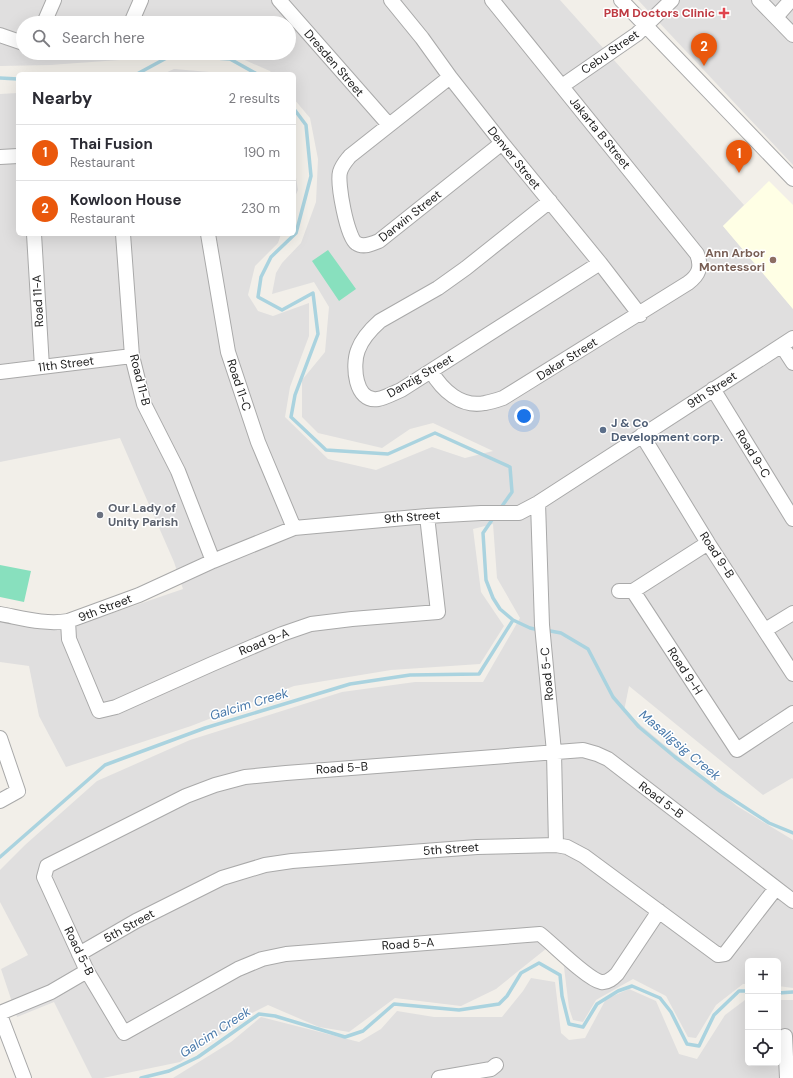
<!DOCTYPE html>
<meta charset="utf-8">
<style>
:root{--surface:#fff;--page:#f7f7f7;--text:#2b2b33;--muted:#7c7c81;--line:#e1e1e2;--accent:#ea580c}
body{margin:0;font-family:"DM Sans",sans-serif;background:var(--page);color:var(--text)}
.controls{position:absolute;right:12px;bottom:12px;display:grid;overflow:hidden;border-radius:6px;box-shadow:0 4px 16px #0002}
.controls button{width:36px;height:36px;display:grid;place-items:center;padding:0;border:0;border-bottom:1px solid var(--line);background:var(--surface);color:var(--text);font:20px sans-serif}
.you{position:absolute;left:524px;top:416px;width:14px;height:14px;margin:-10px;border:3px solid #fff;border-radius:50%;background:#1a73e8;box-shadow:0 0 0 6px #1a73e833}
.badge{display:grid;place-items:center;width:26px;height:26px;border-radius:50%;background:var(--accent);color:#fff;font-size:13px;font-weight:700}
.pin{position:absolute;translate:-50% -33px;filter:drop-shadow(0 1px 2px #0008)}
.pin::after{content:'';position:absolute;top:21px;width:14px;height:12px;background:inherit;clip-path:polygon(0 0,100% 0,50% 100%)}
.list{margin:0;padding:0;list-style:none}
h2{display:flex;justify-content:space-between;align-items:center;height:52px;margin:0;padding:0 16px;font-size:17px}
h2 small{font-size:13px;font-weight:400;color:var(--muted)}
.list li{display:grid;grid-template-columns:26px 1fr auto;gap:12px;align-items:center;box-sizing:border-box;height:56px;padding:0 16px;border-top:1px solid var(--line)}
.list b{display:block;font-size:15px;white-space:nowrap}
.list p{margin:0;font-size:13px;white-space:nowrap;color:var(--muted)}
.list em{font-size:13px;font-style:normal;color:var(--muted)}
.icon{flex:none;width:22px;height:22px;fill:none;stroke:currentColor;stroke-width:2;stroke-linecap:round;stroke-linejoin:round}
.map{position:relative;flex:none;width:793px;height:1078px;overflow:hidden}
.search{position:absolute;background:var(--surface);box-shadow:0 4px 16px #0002;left:16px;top:16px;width:280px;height:44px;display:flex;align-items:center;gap:10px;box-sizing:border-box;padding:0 14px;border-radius:22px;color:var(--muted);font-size:15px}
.panel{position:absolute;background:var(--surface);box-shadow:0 4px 16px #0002;left:16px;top:72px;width:280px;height:164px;border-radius:6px}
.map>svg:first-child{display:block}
.residential{fill:#e0dfdf}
.education{fill:#ffffe5}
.pitch{fill:#88e0be}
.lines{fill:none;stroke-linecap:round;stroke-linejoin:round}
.stream{stroke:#aad3df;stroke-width:3.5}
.minor-casing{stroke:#a9a9a9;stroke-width:16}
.minor{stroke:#fff;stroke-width:14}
.health-dot{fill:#e0444e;stroke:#fff;stroke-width:1.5}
.education-dot{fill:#8d6e63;stroke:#fff;stroke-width:1.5}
.service-dot{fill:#5c6f8a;stroke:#fff;stroke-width:1.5}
.worship-dot{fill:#6b7280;stroke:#fff;stroke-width:1.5}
.labels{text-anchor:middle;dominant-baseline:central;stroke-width:3;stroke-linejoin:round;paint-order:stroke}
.health-label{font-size:12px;font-weight:bold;fill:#be3a42;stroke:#fff;text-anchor:end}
.street-label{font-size:12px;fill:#222;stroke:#fff}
.education-label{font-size:12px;font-weight:bold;fill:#785e54;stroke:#fff;text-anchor:end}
.service-label{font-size:12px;font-weight:bold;fill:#4e5e75;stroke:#fff;text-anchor:start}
.worship-label{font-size:12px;font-weight:bold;fill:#5b616d;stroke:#fff;text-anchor:start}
.water-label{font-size:13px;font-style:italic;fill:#4a7aab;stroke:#fff}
</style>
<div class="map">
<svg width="793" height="1078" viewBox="0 0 793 1078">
<rect width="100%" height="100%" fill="#f2efe9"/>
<path class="residential" d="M0 0H560L744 205 723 226 793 309V779L792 778 763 795 629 686 624 711 737 806 793 840V988L778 986V961H748V984H743L716 1005 696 1038 688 1037 666 996 633 979 596 1000 583 1022 573 1020 569 1008 563 959 547 948 496 989 461 1006 395 998 349 1032 319 1027 268 1005 252 1013 180 1062 103 1078H92L54 1002 17 1017 1 969 28 955 0 902V870L25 845 97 781 190 740 342 692 415 682H483L520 618 497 578 493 524 473 529 481 592 504 626 480 664 391 670 294 686 191 726 66 767 39 716 29 666 0 662V620L60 628 104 616 183 589 174 562 120 438 0 462V94L18 93V234H281L278 243 255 266 248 295 258 311 273 316 309 303V336L290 387 285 417 328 459 376 470 432 447 465 458 493 451 433 423 410 429 382 448 318 433 302 417V380L325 352 329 307 314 282 272 294 276 273 282 263 301 243 316 202 318 159 310 118 294 99V74H272L270 71 238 57 204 53H289V23H23V53H140L119 60 50 65 1 66H0Z
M638 0H793V165Z
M174 69 233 74H163Z
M294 165 298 190 294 199Z
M531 978 555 982 561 1033 569 1040 585 1038 606 999 629 989 656 1001 679 1054 697 1059 725 1015 745 1000H748V1063H778V1000H793V1078H173L231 1042 261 1017 359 1042 381 1029 397 1011 434 1017H502L523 991Z"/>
<path class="education" d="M769 181 793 205V309L723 226Z"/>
<path class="pitch" d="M328 250 356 289 339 301 312 261Z
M0 565 31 571 24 602 0 597Z"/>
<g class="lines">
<path class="stream" d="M137 74 172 55 230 59 257 74
M0 78 18 79
M294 109 306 125 311 176 296 233 271 257 261 277 258 297 282 310 313 293 318 334 295 395 291 417 326 450 388 454 435 433 510 467 512 492 500 509
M494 517 483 533 486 580 493 598 500 609 513 620 530 628 539 630
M545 630 561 633 588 649 613 697 639 727 675 757 720 791 769 823 793 833
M0 857 105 765 205 728 350 684 410 675 479 674 513 620
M778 993 793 992
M141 1078 169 1071 198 1057 259 1014 275 1016 345 1037 363 1031 394 1004 459 1010 499 1004 507 996 521 973 539 963 560 975 562 996 569 1024 583 1027 597 1004 618 991 632 986 660 998 671 1012 687 1044 699 1046 714 1015 739 991H748"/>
<g class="minor-casing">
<path id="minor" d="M279 0 389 125
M391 0 422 38 450 77 502 143 600 263 640 315
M621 0 793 179
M759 0 793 35
M776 17 791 0
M44 23 54 0
M131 23 141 0
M0 35 23 43
M450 77 350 156C346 161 342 165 340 172 337 183 347 237 356 243 363 248 372 244 379 241L502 143
M562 86 637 34 672 0
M0 157 18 156
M550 201 466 268 438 288 380 321C371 329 362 339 358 350 352 365 355 403 378 399 385 398 394 393 401 390L600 263
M34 234 42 367
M123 234 132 356 144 404 178 471 213 561
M208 234 228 352 258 442 294 528
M782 346 793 363
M431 371C442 390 461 408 485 403 491 402 497 400 503 398L688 283C699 275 702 267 697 254L492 0
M0 372 132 356
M713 389 793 519
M642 435 708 543 793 674
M538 503 542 625 554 752 556 845
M619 591H633L708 543
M633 591 737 750 793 713
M0 614C22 618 46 625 68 621L139 595 213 561 294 528 427 516 481 513H519L538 503 793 338
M68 621 69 639 99 711 116 707 212 664 282 634 311 624 352 619 438 612 427 516
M765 630 793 613
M0 738 18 791 0 801
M659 911 617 974C613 978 608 983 601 982 587 979 553 944 540 934L286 954 262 959 238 969 124 1033 87 971 44 877 47 866 186 796 215 785 245 777 286 773 583 750 597 754 608 759 793 901
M79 954 136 921 222 878 265 865 292 861 477 847 556 845 567 847 584 856 718 955 725 954 776 888
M0 1013 51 992 87 971
M0 1015 24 1078
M785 1036 787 1078
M439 1078 491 1069 496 1065"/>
</g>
<use href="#minor" class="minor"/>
</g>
<path class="health-dot" d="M722 7h4v4h4v4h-4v4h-4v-4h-4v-4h4z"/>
<circle class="education-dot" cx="773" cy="260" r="4"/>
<circle class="service-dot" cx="603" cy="430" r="4"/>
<circle class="worship-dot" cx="100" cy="515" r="4"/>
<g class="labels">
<g class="health-label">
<text x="715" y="13">PBM Doctors Clinic</text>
</g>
<g class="street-label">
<text transform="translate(610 52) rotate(-35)">Cebu Street</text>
<text transform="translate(334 63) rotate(49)">Dresden Street</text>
<text transform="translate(600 133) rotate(51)">Jakarta B Street</text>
<text transform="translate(514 158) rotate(51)">Denver Street</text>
<text transform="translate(410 216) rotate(-38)">Darwin Street</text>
<text transform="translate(38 301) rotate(-93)">Road 11-A</text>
<text transform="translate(567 359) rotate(-32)">Dakar Street</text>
<text transform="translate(66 364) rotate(-7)">11th Street</text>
<text transform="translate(420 376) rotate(-30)">Danzig Street</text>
<text transform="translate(140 380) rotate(76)">Road 11-B</text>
<text transform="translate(239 385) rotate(72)">Road 11-C</text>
<text transform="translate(712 390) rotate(-33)">9th Street</text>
<text transform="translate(753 454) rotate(58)">Road 9-C</text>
<text transform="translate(412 517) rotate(-4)">9th Street</text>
<text transform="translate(717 555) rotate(57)">Road 9-B</text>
<text transform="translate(105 608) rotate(-21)">9th Street</text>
<text transform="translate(264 642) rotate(-22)">Road 9-A</text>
<text transform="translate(685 671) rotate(57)">Road 9-H</text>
<text transform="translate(547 674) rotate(-95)">Road 5-C</text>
<text transform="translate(342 768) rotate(-4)">Road 5-B</text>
<text transform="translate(661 800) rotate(37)">Road 5-B</text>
<text transform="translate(451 849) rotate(-4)">5th Street</text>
<text transform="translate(129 926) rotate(-29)">5th Street</text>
<text transform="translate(408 944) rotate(-4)">Road 5-A</text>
<text transform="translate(79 951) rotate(64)">Road 5-B</text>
</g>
<g class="education-label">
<text x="765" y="253">Ann Arbor<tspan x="765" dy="14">Montessori</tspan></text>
</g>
<g class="service-label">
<text x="611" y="423">J &amp; Co<tspan x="611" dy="14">Development corp.</tspan></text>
</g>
<g class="worship-label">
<text x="108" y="508">Our Lady of<tspan x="108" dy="14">Unity Parish</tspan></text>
</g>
<g class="water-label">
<text transform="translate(249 704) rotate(-17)">Galcim Creek</text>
<text transform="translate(680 745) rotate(40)">Masaligsig Creek</text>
<text transform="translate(215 1032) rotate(-33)">Galcim Creek</text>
</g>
</g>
</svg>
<div class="controls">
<button>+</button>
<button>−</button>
<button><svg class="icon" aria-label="locate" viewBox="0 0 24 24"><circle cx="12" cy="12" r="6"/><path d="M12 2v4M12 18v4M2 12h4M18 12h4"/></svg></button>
</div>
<div class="you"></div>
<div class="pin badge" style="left:739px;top:173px">1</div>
<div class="pin badge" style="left:704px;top:66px">2</div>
<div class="search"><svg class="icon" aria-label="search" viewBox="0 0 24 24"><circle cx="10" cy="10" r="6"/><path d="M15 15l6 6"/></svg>Search here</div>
<section class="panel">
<h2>Nearby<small>2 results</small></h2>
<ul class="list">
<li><span class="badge">1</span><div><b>Thai Fusion</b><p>Restaurant</p></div><em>190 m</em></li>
<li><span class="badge">2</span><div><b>Kowloon House</b><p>Restaurant</p></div><em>230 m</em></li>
</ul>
</section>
</div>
